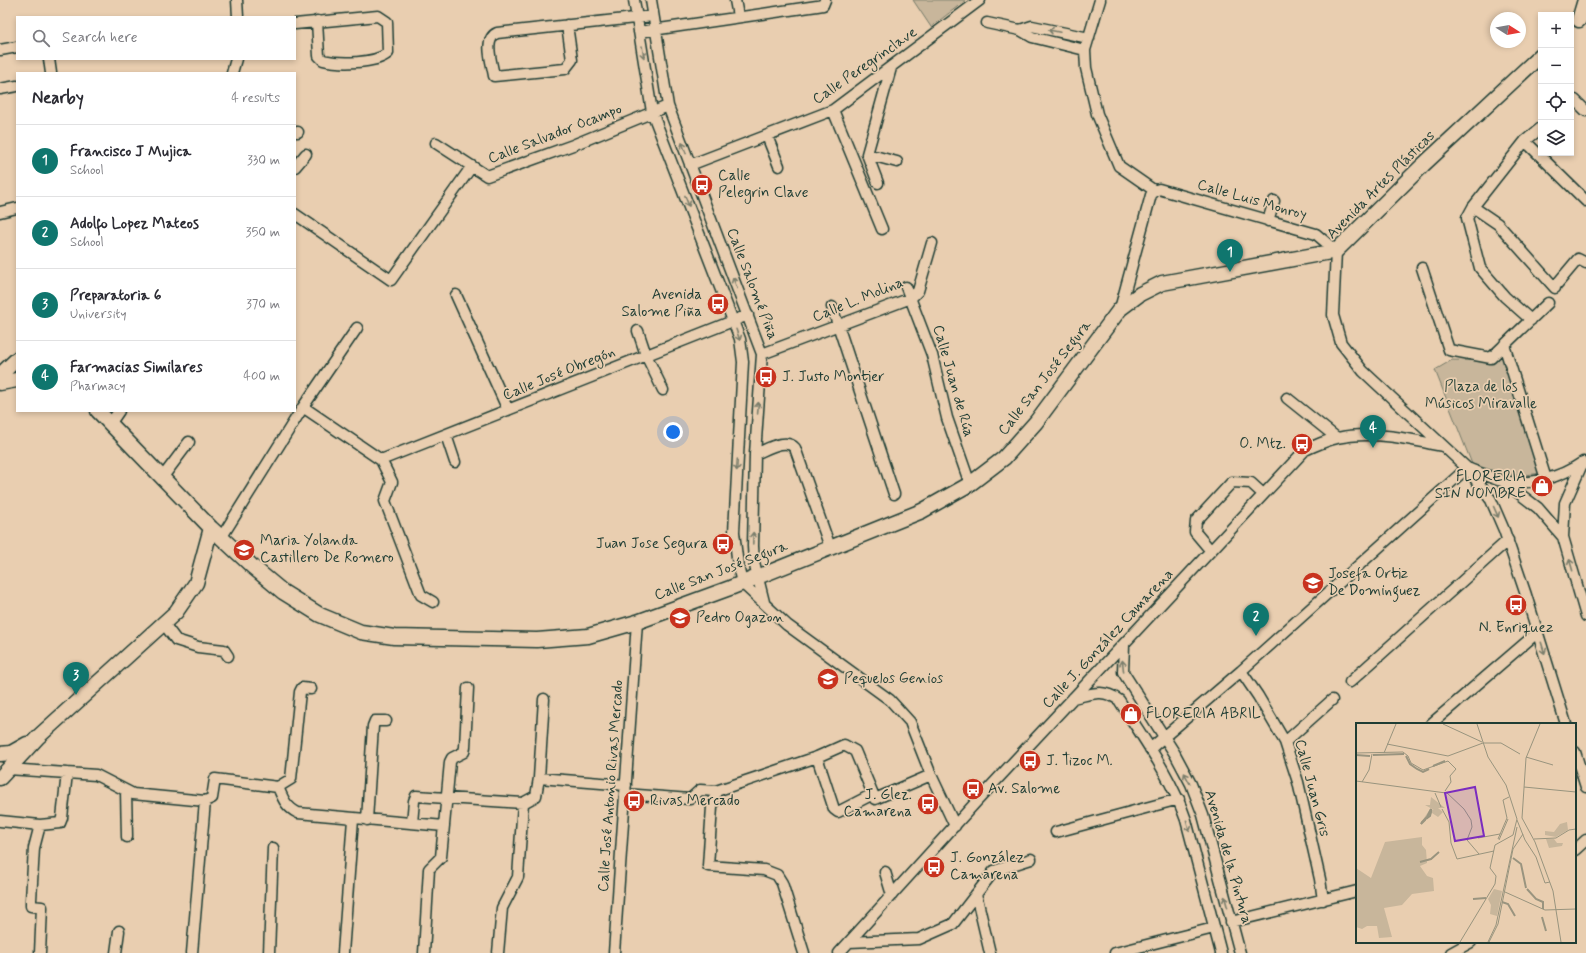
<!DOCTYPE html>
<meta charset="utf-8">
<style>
:root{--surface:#fff;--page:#f7f7f7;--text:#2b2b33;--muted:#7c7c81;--line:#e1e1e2;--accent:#0f766e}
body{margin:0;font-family:Mynerve,sans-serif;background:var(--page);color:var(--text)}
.controls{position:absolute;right:12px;top:12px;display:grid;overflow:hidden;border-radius:0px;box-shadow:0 2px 6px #0003}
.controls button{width:36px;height:36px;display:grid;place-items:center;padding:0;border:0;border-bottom:1px solid var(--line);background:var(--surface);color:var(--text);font:20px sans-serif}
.compass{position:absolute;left:1490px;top:12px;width:36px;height:36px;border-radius:50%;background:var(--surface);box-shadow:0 2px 6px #0003;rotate:101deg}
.you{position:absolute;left:673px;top:432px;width:14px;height:14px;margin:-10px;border:3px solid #fff;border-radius:50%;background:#1a73e8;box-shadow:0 0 0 6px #1a73e833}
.badge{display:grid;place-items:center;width:26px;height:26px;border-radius:50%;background:var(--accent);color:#fff;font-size:13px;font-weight:700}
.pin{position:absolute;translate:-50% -33px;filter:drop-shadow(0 1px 2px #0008)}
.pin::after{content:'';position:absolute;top:21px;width:14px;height:12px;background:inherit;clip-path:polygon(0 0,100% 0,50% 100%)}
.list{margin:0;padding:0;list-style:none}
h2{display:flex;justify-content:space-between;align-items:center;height:52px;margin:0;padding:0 16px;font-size:17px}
h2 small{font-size:13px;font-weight:400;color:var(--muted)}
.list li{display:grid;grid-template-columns:26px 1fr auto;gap:12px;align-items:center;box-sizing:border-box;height:72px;padding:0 16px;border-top:1px solid var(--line)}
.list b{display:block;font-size:15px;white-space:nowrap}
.list p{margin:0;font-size:13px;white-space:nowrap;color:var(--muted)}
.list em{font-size:13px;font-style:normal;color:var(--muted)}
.icon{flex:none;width:22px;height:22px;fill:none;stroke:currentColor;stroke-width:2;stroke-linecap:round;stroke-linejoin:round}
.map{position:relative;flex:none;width:1586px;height:953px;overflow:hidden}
.search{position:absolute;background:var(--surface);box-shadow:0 2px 6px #0003;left:16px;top:16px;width:280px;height:44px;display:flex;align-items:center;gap:10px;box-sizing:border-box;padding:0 14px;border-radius:0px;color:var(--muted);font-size:15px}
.panel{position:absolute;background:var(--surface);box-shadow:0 2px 6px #0003;left:16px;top:72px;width:280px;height:340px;border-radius:0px}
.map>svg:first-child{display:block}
.green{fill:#c8b69b;stroke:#747a68}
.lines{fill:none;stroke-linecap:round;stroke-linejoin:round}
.street-casing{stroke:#1f3d34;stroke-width:13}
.secondary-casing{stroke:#1f3d34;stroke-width:17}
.street{stroke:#e9ceb0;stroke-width:10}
.secondary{stroke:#e9ceb0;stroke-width:14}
.oneway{stroke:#7a7e6c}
.labels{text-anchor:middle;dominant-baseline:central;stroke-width:3.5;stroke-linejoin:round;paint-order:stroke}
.street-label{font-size:15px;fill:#1f3d34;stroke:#e9ceb0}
.poi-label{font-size:15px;fill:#1f3d34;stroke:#e9ceb0;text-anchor:start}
.park-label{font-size:15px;fill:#274339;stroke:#e9ceb0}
.inset-river{fill:none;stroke:#99947f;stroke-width:2}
.inset-road{fill:none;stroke:#98947e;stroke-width:1}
.view{fill:#7b2cbf;fill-opacity:0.15;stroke:#7b2cbf;stroke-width:2}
.inset-edge{fill:none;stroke:#1f3d34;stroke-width:2}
</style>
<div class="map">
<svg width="1586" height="953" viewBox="0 0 1586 953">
<rect width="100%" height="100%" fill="#e9ceb0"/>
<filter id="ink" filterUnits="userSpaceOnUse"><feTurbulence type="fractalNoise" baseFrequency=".025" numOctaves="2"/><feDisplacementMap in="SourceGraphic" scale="8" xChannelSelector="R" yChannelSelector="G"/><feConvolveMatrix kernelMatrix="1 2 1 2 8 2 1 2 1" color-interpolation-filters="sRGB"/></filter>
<g filter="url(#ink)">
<path class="green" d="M913 0H966L931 27Z
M1504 355 1540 473C1514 478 1497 472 1472 464L1435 370 1452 360 1492 361Z"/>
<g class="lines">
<g class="street-casing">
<path id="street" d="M237 0 238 17
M634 0 652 112 740 339 743 362 734 532 738 566 742 583 787 625 890 700 910 722 931 775 955 826
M651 0 668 106 762 354 755 454 753 546 754 562 764 602
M735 0 738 16
M1100 0 1085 50 1086 68 1097 114 1119 166 1155 191
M987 23 1020 30 1032 37 1085 50
M295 24 378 16 387 22 388 53C375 64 340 64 323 60L319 56 317 21
M567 25 572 60 565 69 494 76C492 63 483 39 497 33L653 16
M1020 30 1032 26 1089 38
M639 32 817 6 823 5 825 0
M0 50 17 47
M49 59 51 73
M232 73 236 59
M0 89 17 86
M1571 104 1575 100 1586 111
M833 110 882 229
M295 132H298
M767 136 779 166
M1525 141 1586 201
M436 143 487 176 573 145 668 106
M867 154 897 162
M690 165 833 110 980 0
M295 167 306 154
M878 183 867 154 891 68
M1155 191 1159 189 1316 234 1336 251 1333 315 1341 343 1363 371 1467 468 1491 500 1504 530 1525 592 1566 724
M1473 207 1498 224 1555 288
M0 212 17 208
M295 214 391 280 472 166
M1268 221 1274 201
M1422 268 1449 350 1491 358 1548 303
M1557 284 1578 259 1586 263
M906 287 932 355 947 418 970 484
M456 295 508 410
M832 307 894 494
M1120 309 1151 195 1155 191
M1531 320 1505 297 1480 268 1467 218 1473 207 1525 141 1541 128
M638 331 646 355 663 390
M1504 345 1546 479
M762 354 911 298 918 291 932 243
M1287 398 1337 438
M303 407 381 460 392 482 385 501 421 595 433 602
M110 424 119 411
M446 435 455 462
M755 454C766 450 786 437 795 448L830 547
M381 460 748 315
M1583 462 1565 503 1563 537 1586 616
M1467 468C1478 472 1491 478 1502 481 1530 486 1560 478 1583 462
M162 478 189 442
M1503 481 1538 508 1563 537
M221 538 303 407 357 328
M1211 551 1195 532 1196 521 1232 482 1251 483 1263 494
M164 624 176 640 198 647 224 650 228 656
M1124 645 1123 672 1175 754 1191 784 1203 815 1240 953
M1241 671 1258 696 1285 742 1298 782 1320 879 1323 900
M1350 682 1508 540
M1073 698C1092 694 1102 688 1119 700 1143 738 1171 776 1186 820L1221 953
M1431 724 1538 632
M1285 742 1332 700
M1150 749 1241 671 1467 468
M1575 752 1586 787
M817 757 834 809 838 812 873 794
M8 769 96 775 133 794 205 801 212 798 215 779 278 787 291 779 300 692 302 688 311 689
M539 778 626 785
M278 787C283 799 286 807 298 813L444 826
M126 791 127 837
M716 791 712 807 708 866 764 870 777 875 782 883 804 953
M625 794 690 799 700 790 716 791 817 757 844 745 855 751 875 799 931 775
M367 820 373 726 375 721H386
M0 821 40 825
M412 823 414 801 416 796 523 803 536 796 539 778 544 699
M1056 832 1179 799
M1575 850 1586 840
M885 872 892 895
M976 894 990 953
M1231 922 1357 891
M849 942 919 939 953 924 994 871 1031 859
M40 953 42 907 31 906V900L34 848 40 825 60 823 62 818 67 773
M116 953 119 931
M192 953 205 801
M269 953 273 848
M343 953 353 819
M424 953 429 869 441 857 450 762 452 758 464 752 465 747 468 688
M498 953 502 908 518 877 523 803
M614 953 637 622
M839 953 977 801 1305 450C1315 446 1326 440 1337 438 1371 430 1410 439 1442 446
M1115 953 1214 928
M1451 953 1471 942"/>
</g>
<g class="secondary-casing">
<path id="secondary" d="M1579 20 1585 0
M0 375 17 359
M0 383 17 380
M98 411 211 528 253 567 283 592 320 615 361 632 394 637 537 640 588 636 637 622 730 588 922 511 970 484 1004 458 1036 422 1120 309 1140 294 1162 283 1336 251 1423 165 1541 55
M0 754 11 753 27 744
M0 778 38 737 176 612 196 583 211 528"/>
</g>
<use href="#street" class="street"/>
<use href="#secondary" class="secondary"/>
</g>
<defs><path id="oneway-shaft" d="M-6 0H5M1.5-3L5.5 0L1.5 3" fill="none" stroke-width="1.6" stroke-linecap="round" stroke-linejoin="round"/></defs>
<g class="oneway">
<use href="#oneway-shaft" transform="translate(1054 31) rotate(-168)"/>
<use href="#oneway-shaft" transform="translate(643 52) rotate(81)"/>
<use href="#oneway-shaft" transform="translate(684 148) rotate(-111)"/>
<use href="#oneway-shaft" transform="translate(687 201) rotate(69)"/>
<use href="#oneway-shaft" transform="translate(735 283) rotate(-111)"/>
<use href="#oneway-shaft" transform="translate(738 335) rotate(71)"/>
<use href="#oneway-shaft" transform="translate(758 408) rotate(-86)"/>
<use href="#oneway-shaft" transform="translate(737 465) rotate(93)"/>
<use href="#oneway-shaft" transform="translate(1496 512) rotate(66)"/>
<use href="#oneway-shaft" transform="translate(753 538) rotate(-88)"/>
<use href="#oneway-shaft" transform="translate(1571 565) rotate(-106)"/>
<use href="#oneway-shaft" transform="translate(1543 648) rotate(73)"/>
<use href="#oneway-shaft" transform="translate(1123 666) rotate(-96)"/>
<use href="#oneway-shaft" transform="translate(1187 778) rotate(-118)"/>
<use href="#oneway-shaft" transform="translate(1188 826) rotate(75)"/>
<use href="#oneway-shaft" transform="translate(1226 902) rotate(-105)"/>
</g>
</g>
<defs>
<g id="bus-disc" transform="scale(1.15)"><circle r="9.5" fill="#c8321e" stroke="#e9ceb0"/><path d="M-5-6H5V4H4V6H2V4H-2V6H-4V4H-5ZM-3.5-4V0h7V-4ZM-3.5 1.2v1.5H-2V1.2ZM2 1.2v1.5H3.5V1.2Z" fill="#fff"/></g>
<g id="shop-disc" transform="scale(1.15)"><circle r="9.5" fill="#c8321e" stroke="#e9ceb0"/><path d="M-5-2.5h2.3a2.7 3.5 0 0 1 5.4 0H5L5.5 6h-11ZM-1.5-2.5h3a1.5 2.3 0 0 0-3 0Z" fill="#fff"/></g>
<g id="school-disc" transform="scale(1.15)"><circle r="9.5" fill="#c8321e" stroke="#e9ceb0"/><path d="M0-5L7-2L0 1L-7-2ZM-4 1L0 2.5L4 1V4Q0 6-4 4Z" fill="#fff"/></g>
</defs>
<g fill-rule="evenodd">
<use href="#bus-disc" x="702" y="185"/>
<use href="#bus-disc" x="718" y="304"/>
<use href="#bus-disc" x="766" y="377"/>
<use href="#bus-disc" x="1302" y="444"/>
<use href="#shop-disc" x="1542" y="486"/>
<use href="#bus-disc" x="723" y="544"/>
<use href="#school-disc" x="244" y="550"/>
<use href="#school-disc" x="1313" y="583"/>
<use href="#bus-disc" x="1516" y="605"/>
<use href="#school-disc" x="680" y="618"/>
<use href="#school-disc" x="828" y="679"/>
<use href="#shop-disc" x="1131" y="714"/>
<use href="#bus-disc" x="1030" y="761"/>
<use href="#bus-disc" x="973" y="789"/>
<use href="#bus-disc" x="634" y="801"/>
<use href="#bus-disc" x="928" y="804"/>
<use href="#bus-disc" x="934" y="867"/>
</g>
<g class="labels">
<g class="street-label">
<text transform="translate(865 66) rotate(-35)">Calle Peregrinclave</text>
<text transform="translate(555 134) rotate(-21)">Calle Salvador Ocampo</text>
<text transform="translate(1381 185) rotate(-45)">Avenida Artes Plásticas</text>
<text transform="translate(1252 200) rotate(16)">Calle Luis Monroy</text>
<text transform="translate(752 284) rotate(69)">Calle Salomé Piña</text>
<text transform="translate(858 300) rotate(-22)">Calle L. Molina</text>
<text transform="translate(559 374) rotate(-22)">Calle José Obregón</text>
<text transform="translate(1045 378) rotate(-52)">Calle San José Segura</text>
<text transform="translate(953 381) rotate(74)">Calle Juan de Rúa</text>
<text transform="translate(721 571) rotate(-21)">Calle San José Segura</text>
<text transform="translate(1108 639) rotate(-47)">Calle J. González Camarena</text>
<text transform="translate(611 786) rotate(-86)">Calle José Antonio Rivas Mercado</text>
<text transform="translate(1312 788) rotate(75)">Calle Juan Gris</text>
<text transform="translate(1228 857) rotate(74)">Avenida de la Pintura</text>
</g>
<g class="poi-label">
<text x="718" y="176">Calle<tspan x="718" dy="17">Pelegrin Clave</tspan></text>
<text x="702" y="295" text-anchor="end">Avenida<tspan x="702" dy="17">Salome Piña</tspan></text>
<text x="782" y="377">J. Justo Montier</text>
<text x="1286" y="444" text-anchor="end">O. Mtz.</text>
<text x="1526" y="477" text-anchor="end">FLORERIA<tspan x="1526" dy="17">SIN NOMBRE</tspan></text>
<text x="260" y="541">Maria Yolanda<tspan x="260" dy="17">Castillero De Romero</tspan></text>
<text x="708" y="544" text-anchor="end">Juan Jose Segura</text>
<text x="1328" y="574">Josefa Ortiz<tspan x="1328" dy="17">De Dominguez</tspan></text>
<text x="696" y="618">Pedro Ogazon</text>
<text x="1516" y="628" text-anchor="middle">N. Enriquez</text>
<text x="844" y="679">Pequelos Genios</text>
<text x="1146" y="714">FLORERIA ABRIL</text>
<text x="1046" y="761">J. Tizoc M.</text>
<text x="988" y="789">Av. Salome</text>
<text x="912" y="795" text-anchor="end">J. Glez.<tspan x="912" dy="17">Camarena</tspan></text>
<text x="650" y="801">Rivas Mercado</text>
<text x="950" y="858">J. González<tspan x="950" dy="17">Camarena</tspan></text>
</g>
<g class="park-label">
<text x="1481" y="387">Plaza de los<tspan x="1481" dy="17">Músicos Miravalle</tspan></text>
</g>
</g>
<g transform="translate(1356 723)">
<rect width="220" height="220" fill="#e9ceb0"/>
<path d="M75 74 89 85H82L87 89 82 94 76 90 64 101 74 86 78 87 69 82H74ZM211 99 212 107 200 114 189 112V108L198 109 204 101ZM66 114V122L70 127 71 140 64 143 71 153 77 155 78 168 56 171 46 182 28 185 36 214 23 215 21 203H11L6 206 0 204V145L15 155 29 119ZM190 116H198L201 120H207L206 123 193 125ZM138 166 146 168 141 193 134 191 135 182 132 176Z" fill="#c8b69b"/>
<path class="inset-river" d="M0 32 14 33M17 32 48 31M50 33 54 41 61 46 67 49 73 46M77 43 89 38M75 86V89L74 93 70 96ZM69 96V97L65 101 66 99ZM157 135 165 141 170 165M64 139 75 136 83 129M171 166 180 176 187 179V186M117 176 130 175M146 179 152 181 159 193M186 194 190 208"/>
<path class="inset-road" d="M87 1 126 19M184 1 170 35 166 95 179 119 197 168 205 219M31 21 92 33 127 20H145L164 31M0 30 47 29 52 33 55 40 67 47 92 38 100 46 94 53 95 59 89 68M28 30 40 1M170 34 197 42M0 58 90 70M6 59 13 47 16 31M168 64 220 69M90 69 108 86 115 97 116 104 111 117M79 70 85 84M86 86 93 99 95 120 101 136 138 128M161 97 169 117M122 115 144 111M142 116 151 95 147 77 153 74M178 116 200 115 213 107 220 106M111 117 123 131M143 117 152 96M169 117 180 134 189 160 194 159M149 169 189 187 220 186M104 219 139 161 140 153 134 145 139 122 157 112 161 96 150 62 132 34 121 1M132 219 140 202 161 104M133 219 142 201 157 126 167 111"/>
<path class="view" d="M119 64 128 113 99 118 89 70Z"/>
<rect width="220" height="220" class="inset-edge"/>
</g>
</svg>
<div class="controls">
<button>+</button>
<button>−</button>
<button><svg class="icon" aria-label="locate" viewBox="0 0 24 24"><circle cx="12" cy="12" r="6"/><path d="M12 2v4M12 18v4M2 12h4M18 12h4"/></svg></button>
<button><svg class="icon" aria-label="layers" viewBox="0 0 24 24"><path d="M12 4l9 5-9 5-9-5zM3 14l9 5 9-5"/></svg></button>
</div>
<svg class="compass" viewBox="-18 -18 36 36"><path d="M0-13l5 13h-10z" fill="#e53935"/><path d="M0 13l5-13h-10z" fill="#7c7c81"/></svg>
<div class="you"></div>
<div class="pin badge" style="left:1230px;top:272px">1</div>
<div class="pin badge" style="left:1256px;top:636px">2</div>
<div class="pin badge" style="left:76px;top:695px">3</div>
<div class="pin badge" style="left:1373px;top:448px">4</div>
<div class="search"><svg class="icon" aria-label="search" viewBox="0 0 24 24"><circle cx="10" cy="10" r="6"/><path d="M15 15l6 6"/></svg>Search here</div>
<section class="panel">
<h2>Nearby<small>4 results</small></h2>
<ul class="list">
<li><span class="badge">1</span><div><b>Francisco J Mujica</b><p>School</p></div><em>330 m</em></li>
<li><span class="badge">2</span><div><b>Adolfo Lopez Mateos</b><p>School</p></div><em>350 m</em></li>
<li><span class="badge">3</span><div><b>Preparatoria 6</b><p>University</p></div><em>370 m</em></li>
<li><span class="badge">4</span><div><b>Farmacias Similares</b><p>Pharmacy</p></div><em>400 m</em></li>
</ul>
</section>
</div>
